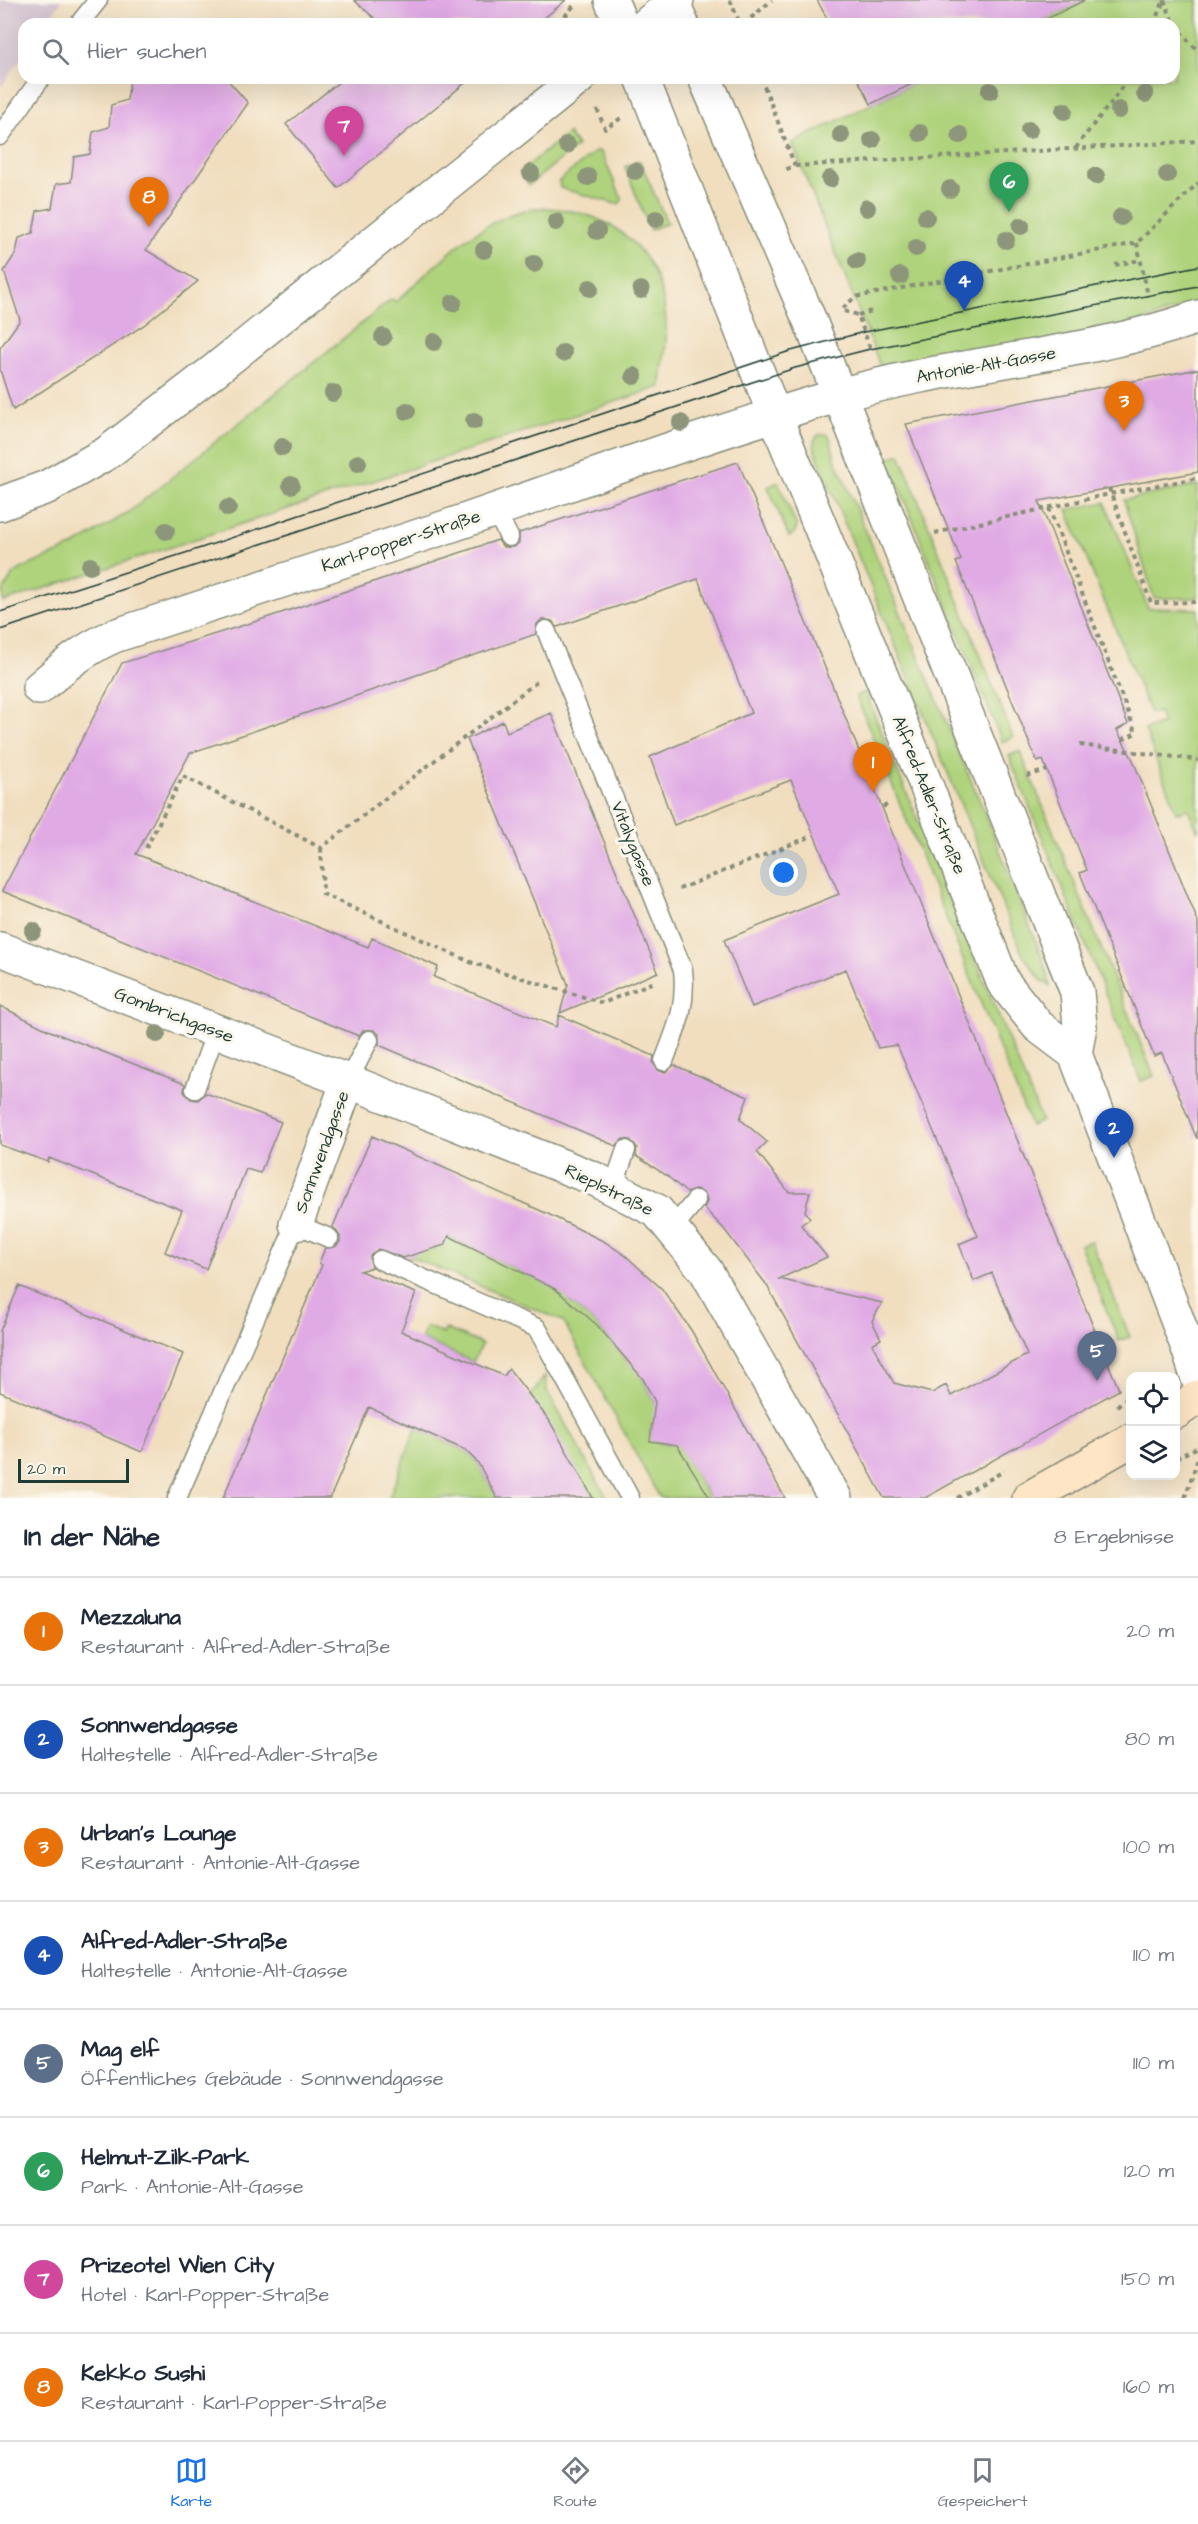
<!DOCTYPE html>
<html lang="de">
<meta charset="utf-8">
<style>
:root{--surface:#fff;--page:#f6f6f7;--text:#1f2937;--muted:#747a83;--line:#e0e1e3;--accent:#1a73e8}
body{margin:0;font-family:"Architects Daughter",sans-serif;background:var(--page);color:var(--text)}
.controls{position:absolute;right:18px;bottom:18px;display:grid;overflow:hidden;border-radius:12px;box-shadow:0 6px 24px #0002}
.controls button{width:54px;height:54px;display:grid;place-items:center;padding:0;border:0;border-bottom:2px solid var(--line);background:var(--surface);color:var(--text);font:30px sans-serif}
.scale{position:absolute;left:18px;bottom:15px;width:111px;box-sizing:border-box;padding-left:6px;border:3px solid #1f3d34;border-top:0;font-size:16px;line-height:21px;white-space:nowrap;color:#1f3d34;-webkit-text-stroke:4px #fbf7ec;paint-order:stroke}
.you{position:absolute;left:784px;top:873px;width:21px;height:21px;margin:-15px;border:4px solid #fff;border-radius:50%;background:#1a73e8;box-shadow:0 0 0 9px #1a73e833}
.badge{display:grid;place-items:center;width:39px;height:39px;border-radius:50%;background:var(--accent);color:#fff;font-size:20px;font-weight:700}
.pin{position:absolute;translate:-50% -50px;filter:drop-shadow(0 2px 3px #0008)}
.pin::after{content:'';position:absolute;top:32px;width:21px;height:18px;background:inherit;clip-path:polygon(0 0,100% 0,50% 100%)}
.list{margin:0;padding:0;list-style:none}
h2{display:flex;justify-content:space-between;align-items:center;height:78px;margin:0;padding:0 24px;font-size:26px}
h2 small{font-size:20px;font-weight:400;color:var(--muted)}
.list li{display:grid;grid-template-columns:39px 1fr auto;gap:18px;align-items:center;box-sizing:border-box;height:108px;padding:0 24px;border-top:2px solid var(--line)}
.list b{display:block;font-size:22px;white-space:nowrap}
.list p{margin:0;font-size:20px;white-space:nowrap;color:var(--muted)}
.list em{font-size:20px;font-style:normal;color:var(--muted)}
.icon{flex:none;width:33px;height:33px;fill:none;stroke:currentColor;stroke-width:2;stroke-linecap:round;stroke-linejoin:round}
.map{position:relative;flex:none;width:1198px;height:1498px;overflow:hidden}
.search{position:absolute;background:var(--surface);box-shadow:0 6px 24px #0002;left:18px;right:18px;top:18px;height:66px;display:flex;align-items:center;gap:15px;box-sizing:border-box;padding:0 21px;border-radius:18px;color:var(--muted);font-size:22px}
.sheet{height:942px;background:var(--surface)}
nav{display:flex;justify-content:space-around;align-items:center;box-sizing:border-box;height:84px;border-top:2px solid var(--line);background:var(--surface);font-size:16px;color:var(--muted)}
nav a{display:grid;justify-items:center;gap:3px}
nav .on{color:var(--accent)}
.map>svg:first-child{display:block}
.industrial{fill:#cfbdce}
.green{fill:#afd37c;stroke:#678858;stroke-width:1.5}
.building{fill:#e0aae5;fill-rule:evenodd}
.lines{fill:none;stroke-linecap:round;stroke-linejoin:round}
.service-casing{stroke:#888e7a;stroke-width:21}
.minor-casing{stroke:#888e7a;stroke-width:36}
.tertiary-casing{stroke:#888e7a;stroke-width:36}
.secondary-casing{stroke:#888e7a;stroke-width:36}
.path{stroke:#888e7a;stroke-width:4;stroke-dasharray:4.5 4.5;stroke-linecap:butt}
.service{stroke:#fff;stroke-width:18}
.minor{stroke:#fff;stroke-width:33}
.tertiary{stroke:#fff;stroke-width:33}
.secondary{stroke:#fee5c5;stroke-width:33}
.tram{stroke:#1f3d34;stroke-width:1.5}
.path-bridge{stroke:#888e7a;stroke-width:4;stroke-dasharray:4.5 4.5;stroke-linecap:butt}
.tree{fill:#8d967a}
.labels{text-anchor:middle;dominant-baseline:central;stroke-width:6;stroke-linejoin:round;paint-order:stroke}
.street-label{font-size:18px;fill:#1f3d34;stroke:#fbf7ec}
</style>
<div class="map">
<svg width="1198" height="1498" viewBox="0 0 1198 1498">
<rect width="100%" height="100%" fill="#fbf7ec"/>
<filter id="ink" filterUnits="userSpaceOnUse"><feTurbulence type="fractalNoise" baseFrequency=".0167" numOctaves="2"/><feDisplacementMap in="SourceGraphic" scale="12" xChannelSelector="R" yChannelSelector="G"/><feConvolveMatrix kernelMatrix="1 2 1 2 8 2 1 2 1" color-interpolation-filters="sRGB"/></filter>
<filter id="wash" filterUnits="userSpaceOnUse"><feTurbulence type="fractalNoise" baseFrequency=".008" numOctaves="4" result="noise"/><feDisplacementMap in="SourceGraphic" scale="24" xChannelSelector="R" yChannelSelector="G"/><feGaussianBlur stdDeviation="1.35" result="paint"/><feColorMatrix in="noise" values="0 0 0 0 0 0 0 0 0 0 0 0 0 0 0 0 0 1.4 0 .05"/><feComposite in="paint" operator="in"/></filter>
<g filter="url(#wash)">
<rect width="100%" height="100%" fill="#f1debf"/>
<path class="industrial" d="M0 0H62L45 24H24V54L0 88Z"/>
<path class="green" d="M1085 0H1198V303L1128 326 882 370 792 143 924 78H1174V24H1036Z
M568 133 577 146 529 185 520 172Z
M596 151 601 152 622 199 620 203 616 204 560 188 559 181Z
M640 161 667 223 650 230 625 167Z
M536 208C618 207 670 258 666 341 665 356 661 371 661 387L3 602V591L13 574 23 568 74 546 129 512 392 299 396 302C438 264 478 217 536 208Z
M827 434 830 438 835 458 989 823 1045 965 1050 986 1041 980 1023 955 815 451 814 441 818 435Z
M900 454 1013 737 1002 742 888 459Z
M778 482 797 527 794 533 789 537 768 487Z
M1198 485V598H1154L1124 500Z
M1105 502 1148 608 1198 609V832L1188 809 1176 812 1145 730 1163 723 1159 712 1150 713 1067 510Z
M865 692 1042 1121 1031 1126 856 696Z
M1020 751 1154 1076 1141 1081 1009 756Z
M448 1237 468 1246 471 1239 483 1253 562 1292 576 1289 569 1301 597 1325 630 1364 634 1362 662 1416 652 1423 651 1434 656 1442 667 1444 675 1439 708 1496 705 1498H660L563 1321 392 1249 421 1246 431 1249 436 1248 439 1241Z
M1091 1241 1130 1337 1119 1341 1080 1245Z
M426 1326 443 1334 446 1329 482 1344 473 1362 421 1339Z
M545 1376 547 1391 607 1498H593L530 1397Z
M416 1428 465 1450 478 1463 497 1498H389Z"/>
<g id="blocks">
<path class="building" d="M354 0H566L537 24H381Z
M817 0H1085L1036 24H830Z
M132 78H226L248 103 146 250 198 281 144 325 13 410 0 370V348L20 320 4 271 16 253 19 238 33 233 37 211 52 208 56 184 71 182 74 157 90 154 93 132 109 127 111 105 127 100 130 79Z
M344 78H471L338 188 286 124Z
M857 78H924L871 104Z
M1198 369V472L1039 501 1128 724 1117 730 1133 760 1198 922 1197 1139 1162 1053 1154 1056 1080 873 1087 870 1043 760 1037 762 956 562 961 560 906 424Z
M738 462 824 665 1119 1390 925 1498H884L766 1284 724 1229 704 1208 707 1202 706 1196 697 1189 687 1193 666 1175 636 1156 637 1147 630 1140 623 1139 616 1146 379 1045V1034L374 1030H363L359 1036 2 891 122 663 257 621 498 540 503 547H514L519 543V533ZM698 579 751 713 650 757 674 825 791 780 839 894 724 940 752 1007 846 969 878 1048 897 1045 978 1236 959 1244 974 1281 992 1273 1027 1355 951 1396 946 1385 932 1393 894 1383 872 1344 881 1339 872 1321 882 1303 779 1279 827 1257 801 1225 810 1218 805 1211 810 1192H789L757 1152 767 1142 740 1119 748 1097 674 1065 666 1072 659 1071 653 1063 654 1056 559 1015 556 1027 434 977 438 967 372 938 368 947 136 854 190 753 536 634 537 624 542 619 552 621 557 627Z
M551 713 658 972 560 1013 568 984 467 739 503 721 507 732Z
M0 1006 50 1031 185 1084 184 1092 191 1099 198 1100 206 1093 281 1122 260 1173 246 1169 206 1269 165 1252 182 1210 49 1158 48 1162 0 1145Z
M372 1136 548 1214 605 1242 626 1256 662 1289 691 1330 785 1498H710L677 1445 650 1441 655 1402 643 1379 597 1325 555 1289 449 1236 445 1245 403 1258 378 1249 370 1256 372 1267 360 1271 416 1293 401 1331 504 1376 509 1369 549 1420 593 1498H497L478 1463 465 1450 369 1407 330 1498H223L322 1265 319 1263 325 1248 335 1247 340 1242V1236L333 1227 334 1224Z
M19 1286 183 1354 142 1452 0 1392V1331Z"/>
</g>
</g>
<g filter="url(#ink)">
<use href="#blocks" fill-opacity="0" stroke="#888e7a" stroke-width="1.5"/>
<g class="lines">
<g class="service-casing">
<path id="service" d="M79 24 98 0
M0 136 41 78
M495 510 509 537
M546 630 683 970C687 1006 677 1027 664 1061
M348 1081 369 1040
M195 1089 216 1031
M613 1188 626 1150
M672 1229 696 1200
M380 1260 537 1328 630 1498
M177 1498 296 1224 329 1238"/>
</g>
<g class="minor-casing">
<path id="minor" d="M647 24 677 0
M0 504 47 487 107 453 215 370 579 78
M39 688C63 667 84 649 114 636 226 599 337 563 449 526 578 482 706 434 837 396 956 361 1081 358 1198 317
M0 949 348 1081 595 1179 657 1211 706 1271 835 1498
M296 1224 348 1081"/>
</g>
<g class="tertiary-casing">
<path id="tertiary" d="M611 0 621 24
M672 0 682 24
M642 78 775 416 926 785 1003 982 1038 1026 1075 1054
M705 78 810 321 1077 992 1080 1026 1075 1054 1188 1348 1198 1379"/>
</g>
<g class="secondary-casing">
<path id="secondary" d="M1176 1412 1198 1397
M1029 1498 1130 1441"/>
</g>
<path class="path" d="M730 0 740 24
M1164 0 1174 24
M562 24 561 21 576 3
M744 24 772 0
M1153 24 1164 1
M1174 25 1198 51
M761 78 795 166 784 170
M597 109 605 129 621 118
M1076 148C1092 124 1114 103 1127 78
M795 166 1198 141
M1137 243 1148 296
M1115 265 1140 260
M843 308 855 297 1137 243 1198 183
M844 311 858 315 871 351
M858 315 872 311
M1109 488 1151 603 1198 602
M1049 508 1136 733 1122 740
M935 533 1110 494 1198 478
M1027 776 1047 770
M883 807 889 804
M146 848 183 776 321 848 538 681
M321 848 323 894 470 962 603 1003 656 981
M679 889 812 836
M1117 1406 1130 1395
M1176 1458 1198 1447
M957 1498 1004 1471
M1185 1498 1198 1458"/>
<use href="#service" class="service"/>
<use href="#minor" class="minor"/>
<use href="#tertiary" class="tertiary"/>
<use href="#secondary" class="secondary"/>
<path class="tram" d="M0 612 201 548 787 352 864 332 1198 266
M0 630 795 368 870 349 1198 286"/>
<path class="path-bridge" d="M1080 745 1198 760"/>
</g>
<g class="tree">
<circle cx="990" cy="91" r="9"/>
<circle cx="1145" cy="94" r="9"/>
<circle cx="1119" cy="110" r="9"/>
<circle cx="1064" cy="111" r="9"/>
<circle cx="1029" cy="130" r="9"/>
<circle cx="920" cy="133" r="9"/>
<circle cx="841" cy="135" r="9"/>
<circle cx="960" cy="135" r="9"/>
<circle cx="872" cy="140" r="9"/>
<circle cx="567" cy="145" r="9"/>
<circle cx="635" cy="171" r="9"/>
<circle cx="531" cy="173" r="9"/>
<circle cx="1167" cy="175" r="9"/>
<circle cx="1096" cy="176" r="9"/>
<circle cx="588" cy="177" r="9"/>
<circle cx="830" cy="179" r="9"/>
<circle cx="950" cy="189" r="9"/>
<circle cx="867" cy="208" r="9"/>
<circle cx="926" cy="217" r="9"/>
<circle cx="1121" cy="217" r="9"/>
<circle cx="656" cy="219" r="9"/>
<circle cx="556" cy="222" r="9"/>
<circle cx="1021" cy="226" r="9"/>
<circle cx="597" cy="231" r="9"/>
<circle cx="1006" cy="240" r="9"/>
<circle cx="916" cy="248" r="9"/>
<circle cx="484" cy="250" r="9"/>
<circle cx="857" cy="261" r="9"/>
<circle cx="534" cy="264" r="9"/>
<circle cx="900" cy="276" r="9"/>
<circle cx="590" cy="288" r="9"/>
<circle cx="641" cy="290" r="9"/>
<circle cx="453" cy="303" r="9"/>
<circle cx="383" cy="337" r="9"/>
<circle cx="434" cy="342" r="9"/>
<circle cx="563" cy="353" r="9"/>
<circle cx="634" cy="376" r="9"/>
<circle cx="333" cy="393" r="9"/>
<circle cx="407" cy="411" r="9"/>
<circle cx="474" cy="421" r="9"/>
<circle cx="681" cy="423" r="9"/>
<circle cx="282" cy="447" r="9"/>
<circle cx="358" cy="463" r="9"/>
<circle cx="291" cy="485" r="9"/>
<circle cx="228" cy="508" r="9"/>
<circle cx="166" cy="531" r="9"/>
<circle cx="90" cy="566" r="9"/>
<circle cx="33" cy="931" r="9"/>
<circle cx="157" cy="1034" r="9"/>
</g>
</g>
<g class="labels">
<g class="street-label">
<text transform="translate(986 365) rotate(-10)">Antonie-Alt-Gasse</text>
<text transform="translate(401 541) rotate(-18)">Karl-Popper-Straße</text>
<text transform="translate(929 795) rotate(68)">Alfred-Adler-Straße</text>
<text transform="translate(633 844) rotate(68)">Vitalygasse</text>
<text transform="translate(174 1015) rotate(21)">Gombrichgasse</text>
<text transform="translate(322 1152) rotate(-70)">Sonnwendgasse</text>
<text transform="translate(609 1190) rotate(26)">Rieplstraße</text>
</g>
</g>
</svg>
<div class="controls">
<button><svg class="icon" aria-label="locate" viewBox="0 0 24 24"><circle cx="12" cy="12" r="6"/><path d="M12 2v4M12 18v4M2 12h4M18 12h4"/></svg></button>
<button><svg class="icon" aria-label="layers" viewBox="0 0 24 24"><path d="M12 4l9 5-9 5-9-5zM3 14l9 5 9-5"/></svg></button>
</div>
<div class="scale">20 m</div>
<div class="you"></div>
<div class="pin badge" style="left:873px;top:792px;background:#e8710a">1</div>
<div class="pin badge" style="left:1114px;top:1158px;background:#1a4fb4">2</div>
<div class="pin badge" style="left:1124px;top:431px;background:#e8710a">3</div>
<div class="pin badge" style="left:964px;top:311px;background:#1a4fb4">4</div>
<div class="pin badge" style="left:1097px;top:1381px;background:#5c6f8a">5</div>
<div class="pin badge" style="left:1009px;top:212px;background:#2e9e5b">6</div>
<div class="pin badge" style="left:344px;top:156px;background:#d1479c">7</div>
<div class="pin badge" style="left:149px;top:227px;background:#e8710a">8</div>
<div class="search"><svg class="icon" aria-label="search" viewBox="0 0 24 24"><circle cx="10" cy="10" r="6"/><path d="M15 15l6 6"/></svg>Hier suchen</div>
</div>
<section class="sheet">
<h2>In der Nähe<small>8 Ergebnisse</small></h2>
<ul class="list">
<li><span class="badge" style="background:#e8710a">1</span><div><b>Mezzaluna</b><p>Restaurant · Alfred-Adler-Straße</p></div><em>20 m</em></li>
<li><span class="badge" style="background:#1a4fb4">2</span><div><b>Sonnwendgasse</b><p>Haltestelle · Alfred-Adler-Straße</p></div><em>80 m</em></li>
<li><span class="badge" style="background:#e8710a">3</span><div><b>Urban's Lounge</b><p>Restaurant · Antonie-Alt-Gasse</p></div><em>100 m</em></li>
<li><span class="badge" style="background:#1a4fb4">4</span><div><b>Alfred-Adler-Straße</b><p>Haltestelle · Antonie-Alt-Gasse</p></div><em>110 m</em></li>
<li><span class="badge" style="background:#5c6f8a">5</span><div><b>Mag elf</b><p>Öffentliches Gebäude · Sonnwendgasse</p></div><em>110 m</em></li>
<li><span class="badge" style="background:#2e9e5b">6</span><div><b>Helmut-Zilk-Park</b><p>Park · Antonie-Alt-Gasse</p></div><em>120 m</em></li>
<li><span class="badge" style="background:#d1479c">7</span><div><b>Prizeotel Wien City</b><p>Hotel · Karl-Popper-Straße</p></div><em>150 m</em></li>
<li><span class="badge" style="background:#e8710a">8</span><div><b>Kekko Sushi</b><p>Restaurant · Karl-Popper-Straße</p></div><em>160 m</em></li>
</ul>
</section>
<nav>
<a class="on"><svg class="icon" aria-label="map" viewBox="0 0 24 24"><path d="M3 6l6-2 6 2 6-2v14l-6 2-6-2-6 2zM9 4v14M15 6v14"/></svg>Karte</a>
<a><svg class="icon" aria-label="directions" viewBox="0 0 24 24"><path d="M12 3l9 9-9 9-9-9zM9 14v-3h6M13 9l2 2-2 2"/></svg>Route</a>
<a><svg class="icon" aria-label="saved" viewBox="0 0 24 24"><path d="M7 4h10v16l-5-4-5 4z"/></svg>Gespeichert</a>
</nav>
